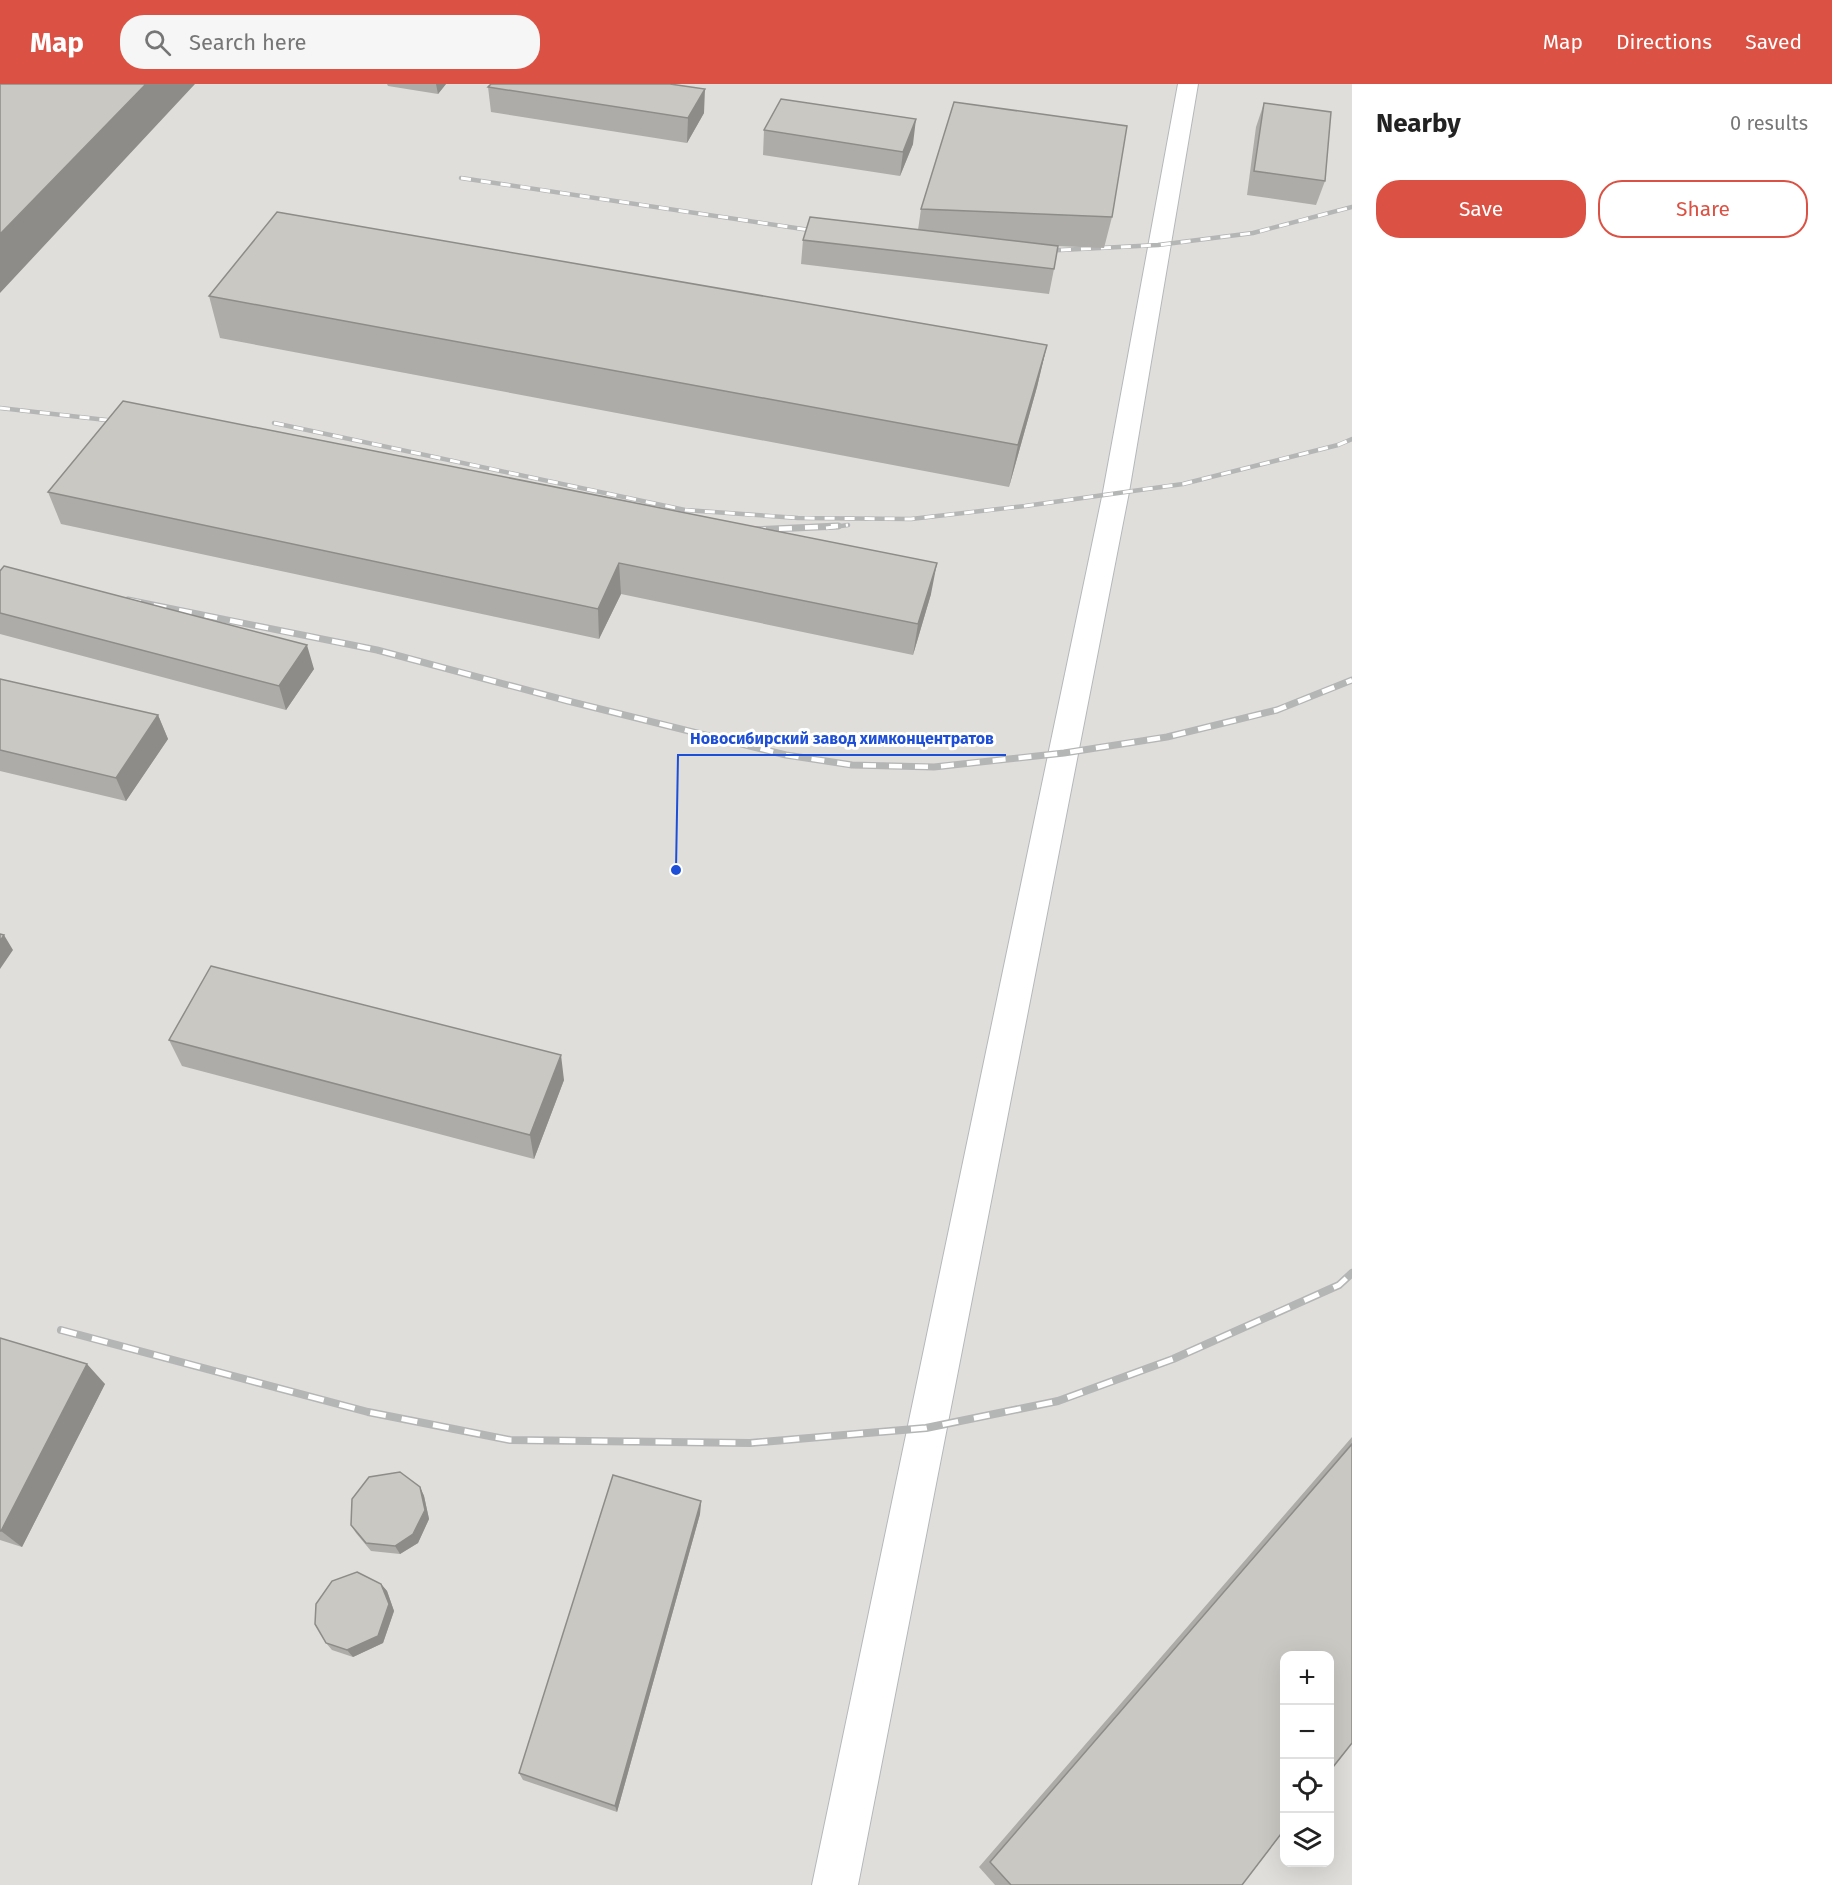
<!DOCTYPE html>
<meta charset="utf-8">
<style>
:root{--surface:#fff;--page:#f6f6f6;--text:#222;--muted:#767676;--line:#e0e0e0;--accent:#db5244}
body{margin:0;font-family:"Fira Sans",sans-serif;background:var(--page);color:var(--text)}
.controls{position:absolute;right:18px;bottom:18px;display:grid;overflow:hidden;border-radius:12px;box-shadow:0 6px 24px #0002}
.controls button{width:54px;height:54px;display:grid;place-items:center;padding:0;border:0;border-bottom:2px solid var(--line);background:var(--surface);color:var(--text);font:30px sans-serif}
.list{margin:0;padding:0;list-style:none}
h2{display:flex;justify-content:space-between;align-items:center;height:78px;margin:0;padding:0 24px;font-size:26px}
h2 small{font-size:20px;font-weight:400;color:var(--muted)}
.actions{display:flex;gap:12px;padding:18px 24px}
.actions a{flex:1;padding:14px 0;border:2px solid var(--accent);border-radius:24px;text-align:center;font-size:21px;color:var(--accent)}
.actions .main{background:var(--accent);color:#fff}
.icon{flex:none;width:33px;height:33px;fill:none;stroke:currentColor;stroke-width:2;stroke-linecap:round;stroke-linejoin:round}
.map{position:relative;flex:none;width:1352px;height:1801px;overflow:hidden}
header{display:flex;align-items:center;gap:36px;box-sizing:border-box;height:84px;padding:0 30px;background:var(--accent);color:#fff}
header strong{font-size:28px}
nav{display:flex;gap:33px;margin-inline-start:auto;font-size:21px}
.search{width:420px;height:54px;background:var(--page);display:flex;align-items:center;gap:15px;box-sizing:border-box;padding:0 21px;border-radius:24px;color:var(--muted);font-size:22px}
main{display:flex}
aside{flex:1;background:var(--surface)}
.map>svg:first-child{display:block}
.industrial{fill:#dfdeda;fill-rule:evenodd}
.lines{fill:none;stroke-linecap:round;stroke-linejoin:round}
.minor-casing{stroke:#b5b8bb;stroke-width:2}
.minor{fill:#fff;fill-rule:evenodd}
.rail-far2-casing{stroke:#b4b5b5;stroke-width:4.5}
.rail-far1-casing{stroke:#b4b5b5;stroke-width:7}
.rail-casing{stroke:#b4b5b5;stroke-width:8}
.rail-far2{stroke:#fff;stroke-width:3;stroke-dasharray:10;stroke-linecap:butt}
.rail-far1{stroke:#fff;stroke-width:4.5;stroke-dasharray:13;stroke-linecap:butt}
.rail{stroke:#fff;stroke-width:5;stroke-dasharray:16;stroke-linecap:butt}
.wall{fill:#adaca8}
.shaded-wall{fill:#8d8c88}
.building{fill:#c9c8c3;stroke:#8d8c88;stroke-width:1.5}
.leader{fill:none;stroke:#1d4ed8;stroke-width:2}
.callout-dot{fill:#1d4ed8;stroke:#fff;stroke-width:2}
.callout-label{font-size:16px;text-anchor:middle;font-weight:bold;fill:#1d4ed8;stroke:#fff;stroke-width:6;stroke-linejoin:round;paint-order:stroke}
</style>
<header>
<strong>Map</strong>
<div class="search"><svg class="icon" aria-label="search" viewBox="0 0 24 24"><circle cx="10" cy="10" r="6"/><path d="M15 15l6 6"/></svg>Search here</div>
<nav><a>Map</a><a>Directions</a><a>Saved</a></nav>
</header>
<main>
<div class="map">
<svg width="1352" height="1801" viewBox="0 0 1352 1801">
<rect width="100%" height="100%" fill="#f0eee9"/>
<path class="industrial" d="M0 0H1352V1801H0ZM1284 1572H1330V1778H1284Z"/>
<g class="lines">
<g class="minor-casing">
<path id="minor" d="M1178 0H1198L1129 408 858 1801H812L1103 408Z"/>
</g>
<use href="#minor" class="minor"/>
<g class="rail-far2-casing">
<path id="rail-far2" d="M461 94 823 148
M1041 167 1158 161 1253 149 1352 123
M0 324 124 338
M274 339 685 426 798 434 911 435 1025 422 1183 400 1338 361 1352 355
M826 444 848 441"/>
</g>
<g class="rail-far1-casing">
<path id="rail-far1" d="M753 446 838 442
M128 516 377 566 568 617 786 671 852 681 934 683 1064 669 1167 653 1277 626 1352 596"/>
</g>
<g class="rail-casing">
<path id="rail" d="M61 1246 368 1328 510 1356 750 1359 926 1344 1058 1317 1173 1275 1339 1201 1352 1189"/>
</g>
<use href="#rail-far2" class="rail-far2"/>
<use href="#rail-far1" class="rail-far1"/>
<use href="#rail" class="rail"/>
</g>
<path class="wall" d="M387 0H446L438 10 388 2Z
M488 3 704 29 687 59 491 28Z
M1264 19 1325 97 1316 121 1247 111 1256 43Z
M764 46 913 60 900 92 763 71Z
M921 125 1112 133 1104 164 1055 162 1054 185 1049 210 801 180 803 156 918 146Z
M209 212 1047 261 1037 303 1009 403 220 254Z
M48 408 931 510 913 571 621 510 599 555 61 440Z
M0 487 314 585 286 626 0 550Z
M0 595 158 631 168 655 126 717 0 687Z
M169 956 564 996 534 1075 182 982Z
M0 1254 105 1300 22 1463 0 1456Z
M1352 1353V1659L1242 1801H995L979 1783Z
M420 1403 424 1412 429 1435 418 1459 400 1470 371 1467 356 1449 351 1441Z
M701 1417 700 1430 617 1728 523 1696 519 1689Z
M381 1500 387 1507 394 1527 383 1559 353 1573 332 1566 326 1559Z"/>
<path class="shaded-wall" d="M146 0H195L0 209V150Z
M436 0H446L438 10Z
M705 5 704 29 687 59 688 34Z
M916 35 913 60 900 92 903 68Z
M1047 261 1037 303 1009 403 1018 361Z
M619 479 621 510 599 555 598 525Z
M937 479 931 510 913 571 918 540Z
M307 561 314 585 286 626 279 602Z
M158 631 168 655 126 717 116 694Z
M4 851 13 866 0 885V857Z
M561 971 564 996 534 1075 530 1051Z
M87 1280 105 1300 22 1463 1 1447Z
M420 1403 424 1412 429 1435 418 1459 400 1470 395 1462Z
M701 1417 700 1430 617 1728 615 1722Z
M381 1500 387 1507 394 1527 383 1559 353 1573 347 1566Z"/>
<path class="building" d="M0 0H146L0 150Z
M491 0H670L705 5 688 34 488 3Z
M781 15 916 35 903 68 764 46Z
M954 18 1127 42 1112 133 921 125Z
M1264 19 1331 28 1325 97 1254 87Z
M277 128 1047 261 1018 361 209 212Z
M810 133 1058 162 1054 185 803 156Z
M123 317 937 479 918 540 619 479 598 525 48 408Z
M4 482 307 561 279 602 0 529V487Z
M0 595 158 631 116 694 0 666Z
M0 850 4 851 0 857Z
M211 882 561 971 530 1051 169 956Z
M0 1254 87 1280 1 1447H0Z
M1352 1360V1659L1329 1688V1572H1284V1746L1242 1801H1011L990 1778Z
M400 1388 420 1403 425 1426 413 1450 395 1462 366 1459 351 1441 352 1415 369 1393Z
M613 1391 701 1417 615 1722 519 1689Z
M357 1488 381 1500 389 1520 378 1552 347 1566 326 1559 315 1540 316 1520 332 1497Z"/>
<path class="leader" d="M676 786L678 671H1006"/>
<circle class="callout-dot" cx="676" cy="786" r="6"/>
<g class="callout-label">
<text x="842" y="660">Новосибирский завод химконцентратов</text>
</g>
</svg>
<div class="controls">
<button>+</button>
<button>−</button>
<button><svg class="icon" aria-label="locate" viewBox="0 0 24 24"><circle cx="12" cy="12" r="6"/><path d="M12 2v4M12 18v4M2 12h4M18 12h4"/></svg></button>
<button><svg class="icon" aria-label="layers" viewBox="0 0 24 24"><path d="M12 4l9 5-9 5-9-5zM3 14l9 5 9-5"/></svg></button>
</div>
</div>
<aside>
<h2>Nearby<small>0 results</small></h2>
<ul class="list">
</ul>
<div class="actions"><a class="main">Save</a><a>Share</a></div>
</aside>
</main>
